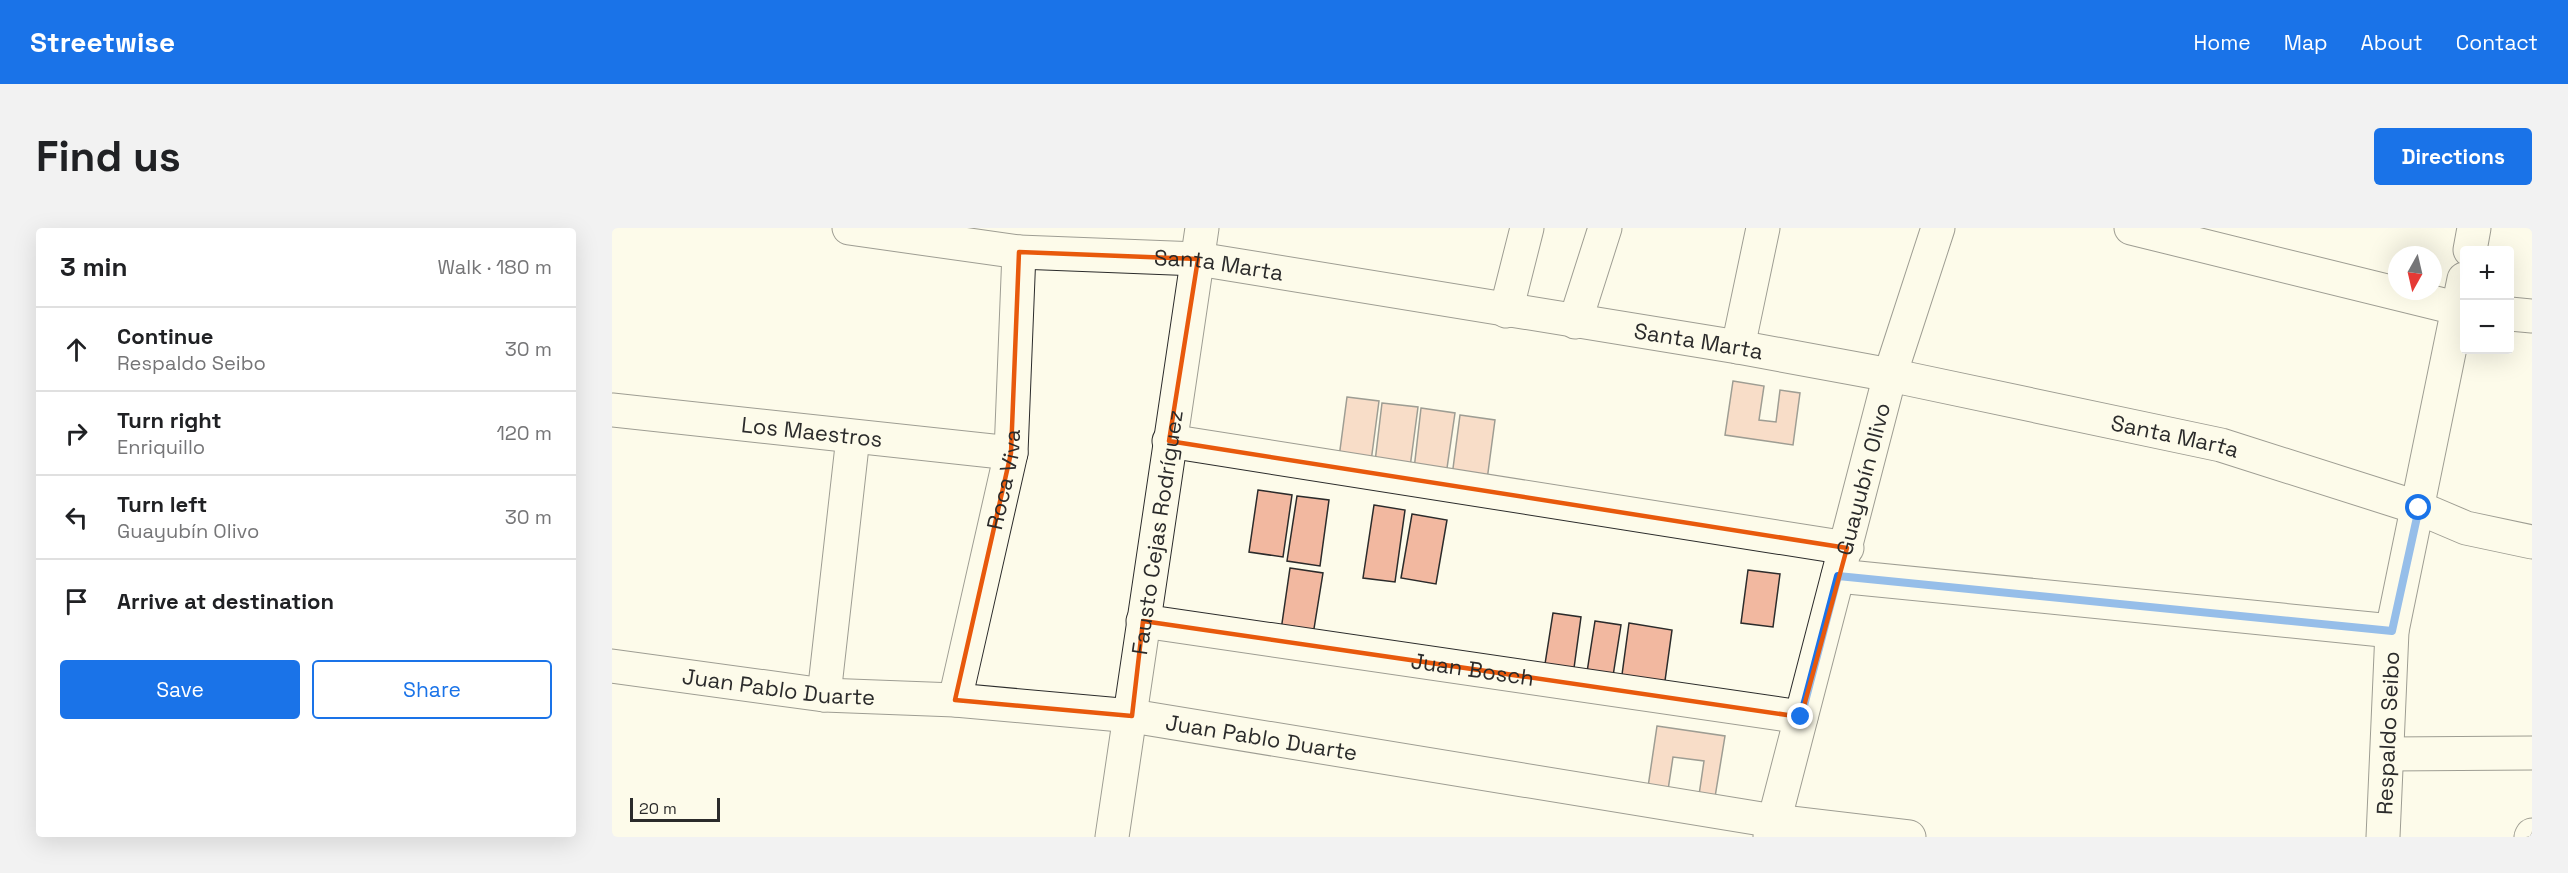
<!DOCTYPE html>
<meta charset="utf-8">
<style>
:root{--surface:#fff;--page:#f2f2f2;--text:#202124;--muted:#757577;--line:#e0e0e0;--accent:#1a73e8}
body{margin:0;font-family:"Space Grotesk",sans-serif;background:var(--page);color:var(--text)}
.controls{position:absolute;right:18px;top:18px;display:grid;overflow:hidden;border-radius:6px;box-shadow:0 6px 24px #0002}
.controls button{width:54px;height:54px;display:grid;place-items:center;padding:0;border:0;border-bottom:2px solid var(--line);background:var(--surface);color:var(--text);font:30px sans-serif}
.compass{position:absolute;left:1776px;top:18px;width:54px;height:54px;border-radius:50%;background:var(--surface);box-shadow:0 6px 24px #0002;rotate:188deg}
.scale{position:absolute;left:18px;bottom:15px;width:90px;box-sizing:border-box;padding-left:6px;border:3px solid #2b2b2b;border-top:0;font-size:16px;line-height:21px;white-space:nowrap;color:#2b2b2b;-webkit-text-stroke:4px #fdfbea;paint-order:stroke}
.stop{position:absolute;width:18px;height:18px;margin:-14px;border:4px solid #1a73e8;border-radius:50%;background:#fff}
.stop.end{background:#1a73e8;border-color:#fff;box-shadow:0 2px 6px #0008}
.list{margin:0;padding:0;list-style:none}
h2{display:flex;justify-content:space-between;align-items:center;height:78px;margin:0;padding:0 24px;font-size:26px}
h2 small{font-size:20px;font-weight:400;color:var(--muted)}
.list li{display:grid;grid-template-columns:39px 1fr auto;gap:18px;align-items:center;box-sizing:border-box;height:84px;padding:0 24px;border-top:2px solid var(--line)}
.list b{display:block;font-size:22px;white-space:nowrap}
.list p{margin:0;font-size:20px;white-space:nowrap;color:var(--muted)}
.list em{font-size:20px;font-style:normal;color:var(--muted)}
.actions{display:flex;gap:12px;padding:18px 24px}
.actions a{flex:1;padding:14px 0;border:2px solid var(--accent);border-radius:6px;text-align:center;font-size:21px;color:var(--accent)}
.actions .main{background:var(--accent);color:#fff}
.icon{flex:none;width:33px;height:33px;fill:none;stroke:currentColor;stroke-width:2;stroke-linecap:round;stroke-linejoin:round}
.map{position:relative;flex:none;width:1920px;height:609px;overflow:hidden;border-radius:6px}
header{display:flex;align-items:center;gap:36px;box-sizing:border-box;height:84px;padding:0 30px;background:var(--accent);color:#fff}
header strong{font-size:28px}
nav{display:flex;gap:33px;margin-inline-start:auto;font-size:21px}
.intro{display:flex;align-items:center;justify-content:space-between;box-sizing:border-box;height:144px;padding:0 36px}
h1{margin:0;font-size:42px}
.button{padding:15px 27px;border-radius:6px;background:var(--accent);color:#fff;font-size:21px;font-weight:700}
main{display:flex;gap:36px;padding:0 36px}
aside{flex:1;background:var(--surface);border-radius:6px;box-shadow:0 6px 24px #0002}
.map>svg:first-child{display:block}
.building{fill:#f2b8a0;stroke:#2b2b2b;stroke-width:1.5}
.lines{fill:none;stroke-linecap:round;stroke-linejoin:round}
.minor-casing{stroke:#2b2b2b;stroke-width:35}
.minor{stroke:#fdfbea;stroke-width:33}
.route{stroke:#1a73e8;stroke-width:8}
.marked{fill:none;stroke:#e8590c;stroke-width:4.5;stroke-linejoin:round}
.labels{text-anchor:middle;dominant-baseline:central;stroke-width:4.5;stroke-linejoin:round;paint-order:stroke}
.street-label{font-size:22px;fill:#2b2b2b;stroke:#fdfbea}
</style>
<header>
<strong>Streetwise</strong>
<nav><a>Home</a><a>Map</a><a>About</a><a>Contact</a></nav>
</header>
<div class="intro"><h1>Find us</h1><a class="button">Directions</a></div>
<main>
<aside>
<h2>3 min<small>Walk · 180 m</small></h2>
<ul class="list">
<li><svg class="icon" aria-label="ahead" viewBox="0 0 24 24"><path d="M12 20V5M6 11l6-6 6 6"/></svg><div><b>Continue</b><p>Respaldo Seibo</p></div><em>30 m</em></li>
<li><svg class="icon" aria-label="right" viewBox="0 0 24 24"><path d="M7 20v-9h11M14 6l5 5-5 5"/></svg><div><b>Turn right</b><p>Enriquillo</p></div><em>120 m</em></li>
<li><svg class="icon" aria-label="left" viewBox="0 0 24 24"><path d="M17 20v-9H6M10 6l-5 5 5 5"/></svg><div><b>Turn left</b><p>Guayubín Olivo</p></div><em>30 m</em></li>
<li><svg class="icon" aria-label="arrive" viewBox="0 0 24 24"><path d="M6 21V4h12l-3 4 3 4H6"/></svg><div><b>Arrive at destination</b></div></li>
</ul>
<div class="actions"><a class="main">Save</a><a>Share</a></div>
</aside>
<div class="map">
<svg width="1920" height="609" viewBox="0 0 1920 609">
<rect width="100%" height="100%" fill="#fdfbea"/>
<path class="building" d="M1121 153 1152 158 1147 192 1164 194 1168 162 1188 165 1181 217 1113 207Z
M735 169 767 173 758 241 726 237Z
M770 175 806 179 797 247 762 242Z
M809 180 843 185 834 247 801 250Z
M848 187 883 192 875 252 840 248Z
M646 262 680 267 671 329 637 324Z
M685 268 717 272 708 338 675 333Z
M762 277 793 282 783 354 751 350Z
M800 286 835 292 824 356 789 350Z
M678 340 711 345 700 413 668 409Z
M1136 342 1168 346 1161 399 1129 395Z
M941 385 969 389 962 440 933 436Z
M983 393 1009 397 1001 448 975 444Z
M1017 395 1060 402 1052 460 1009 454Z
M1045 498 1113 508 1103 569 1087 567 1092 533 1061 529 1056 562 1036 559Z"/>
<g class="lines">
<g class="minor-casing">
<g id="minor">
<path id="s1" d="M237 0 407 24 586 31 1126 119 1278 147 1609 217 1807 280 1854 300 1920 314"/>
<path d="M1519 0 1852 82"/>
<path d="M1858 22 1862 0"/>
<path d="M894 83 915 0"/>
<path d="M1898 86 1920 88"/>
<path d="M963 94 993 0"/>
<path d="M1126 119 1151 0"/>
<path id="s2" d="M0 182 399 225"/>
<path d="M557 213 1235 320"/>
<path d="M1226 348 1780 403"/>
<path id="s3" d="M531 393 1189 489"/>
<path id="s4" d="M0 438 212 467 343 472 520 488 1162 593 1297 609"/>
<path d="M212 467 241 209"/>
<path id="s5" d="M343 472 399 225 407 24"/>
<path d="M1776 526 1920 525"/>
<path id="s6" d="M500 609 590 0"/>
<path id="s7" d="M1158 609 1278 147 1326 0"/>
<path id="s8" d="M1771 609 1780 403 1852 51"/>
<path d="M1919 609 1920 607"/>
</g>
</g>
<use href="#minor" class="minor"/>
</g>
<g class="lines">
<path class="route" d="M1189 489 1226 348 1780 403 1807 280"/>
</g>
<path d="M0 0H1920V609H0ZM407 24 586 31 557 213 1235 320 1189 489 531 393 520 488 343 472 399 225Z" fill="#fdfbea" fill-opacity=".55" fill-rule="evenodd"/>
<path class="marked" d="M407 24 586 31 557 213 1235 320 1189 489 531 393 520 488 343 472 399 225Z"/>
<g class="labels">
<g class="street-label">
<text stroke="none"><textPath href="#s1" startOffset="372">Santa Marta</textPath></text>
<text stroke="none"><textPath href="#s1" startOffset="858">Santa Marta</textPath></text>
<text stroke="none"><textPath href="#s2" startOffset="201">Los Maestros</textPath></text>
<text stroke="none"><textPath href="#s1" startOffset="1344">Santa Marta</textPath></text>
<text stroke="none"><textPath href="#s5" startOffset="226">Roca Viva</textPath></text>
<text stroke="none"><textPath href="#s7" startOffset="370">Guayubín Olivo</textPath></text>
<text stroke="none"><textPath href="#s6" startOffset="308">Fausto Cejas Rodríguez</textPath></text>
<text stroke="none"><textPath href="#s3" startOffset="333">Juan Bosch</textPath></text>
<text stroke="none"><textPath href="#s4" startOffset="168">Juan Pablo Duarte</textPath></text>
<text stroke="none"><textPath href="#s8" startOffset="104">Respaldo Seibo</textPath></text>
<text stroke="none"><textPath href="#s4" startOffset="654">Juan Pablo Duarte</textPath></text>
</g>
</g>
</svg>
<div class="controls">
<button>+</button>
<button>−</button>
</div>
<svg class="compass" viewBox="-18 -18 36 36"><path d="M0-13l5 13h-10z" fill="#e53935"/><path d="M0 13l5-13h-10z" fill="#757577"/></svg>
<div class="scale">20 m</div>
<div class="stop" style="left:1807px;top:280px"></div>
<div class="stop end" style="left:1189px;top:489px"></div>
</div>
</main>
